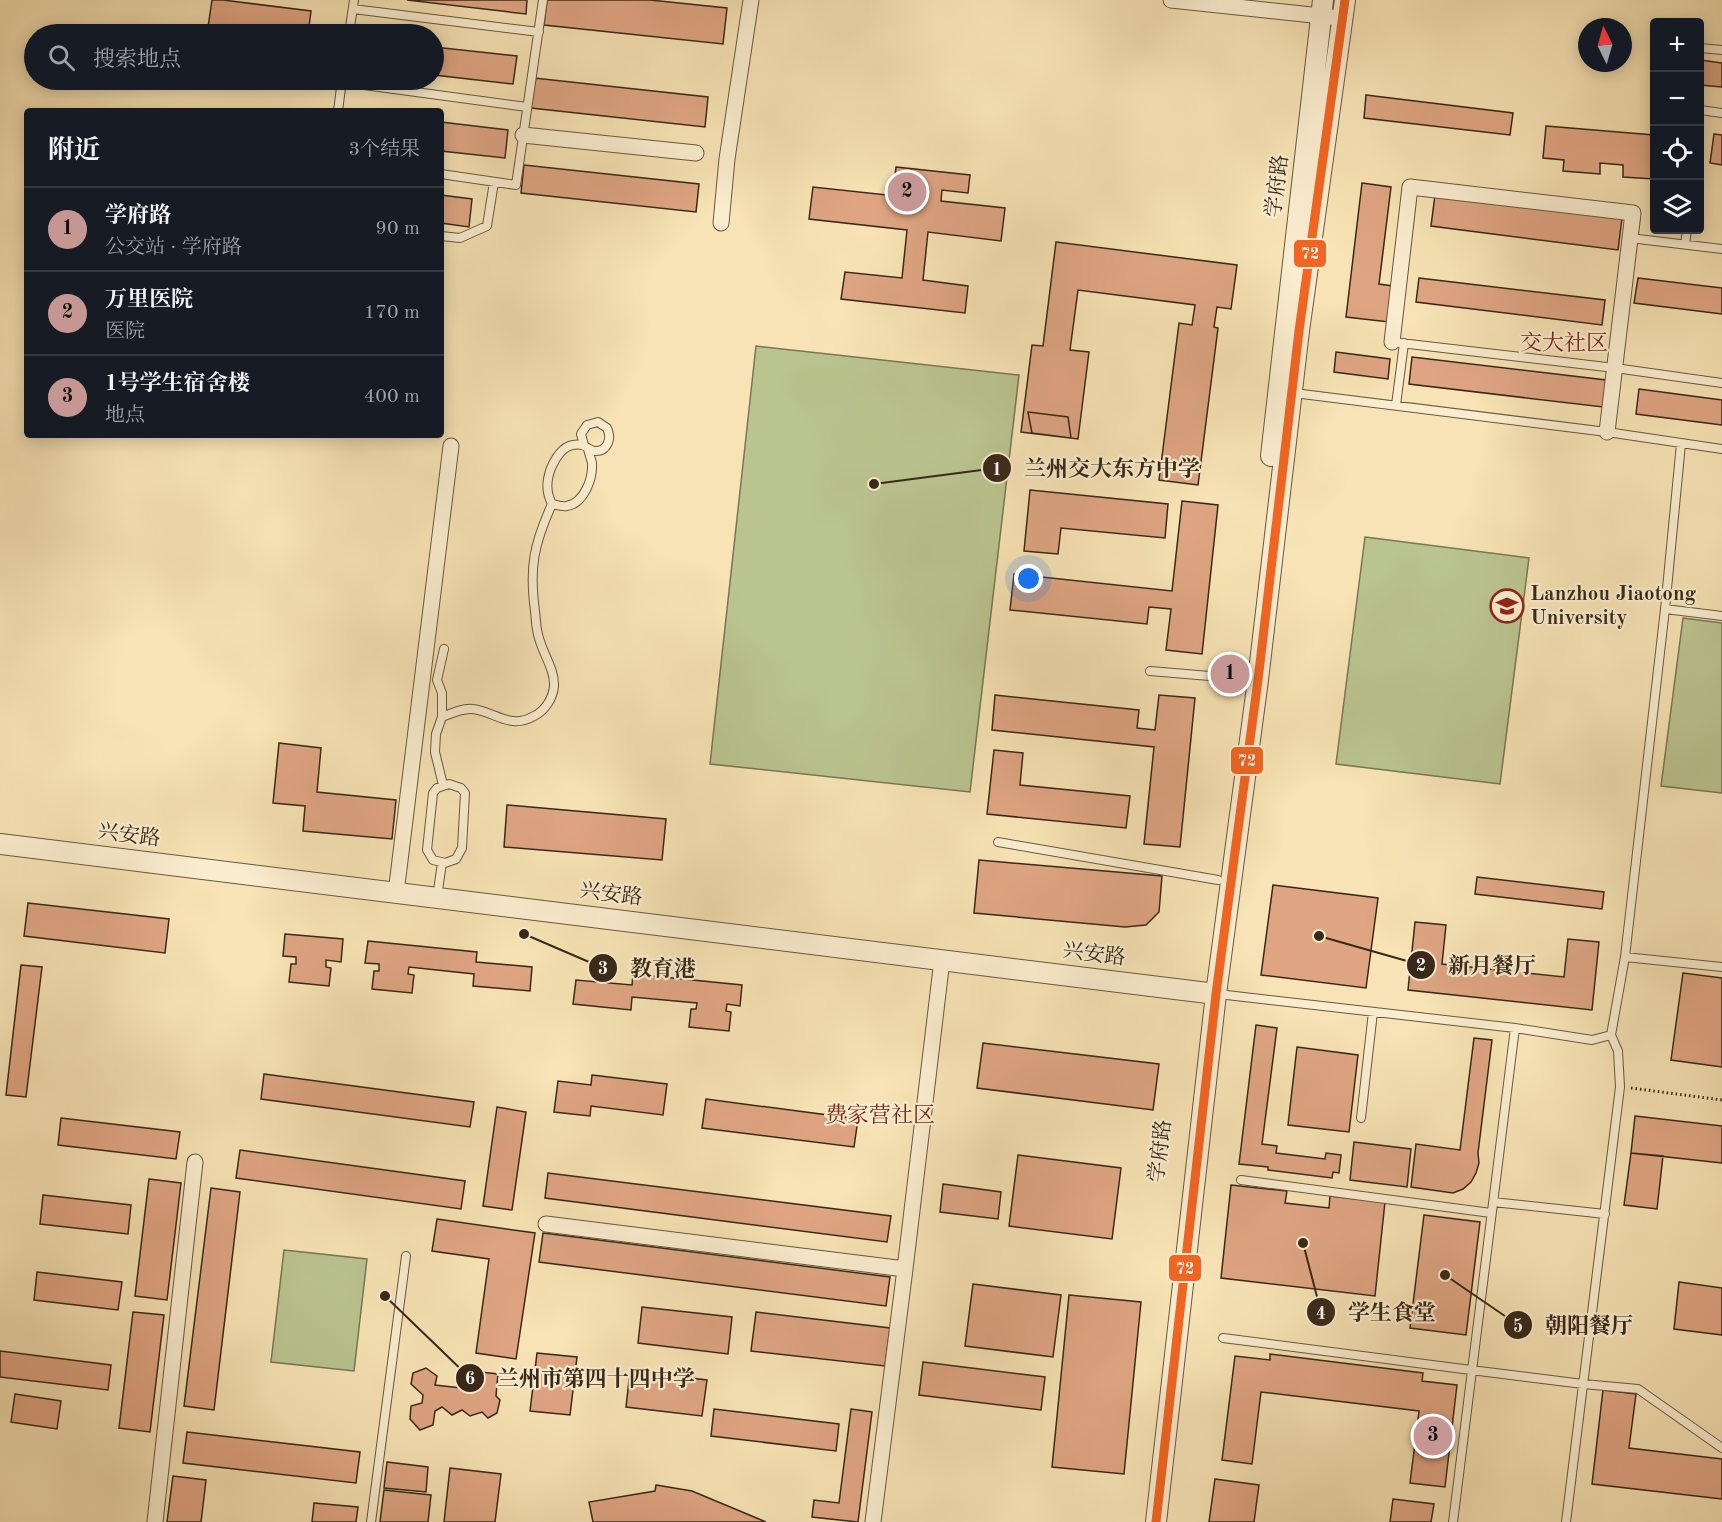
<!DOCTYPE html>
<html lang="zh">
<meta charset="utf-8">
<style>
:root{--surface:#171b24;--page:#20242c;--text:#f1f3f6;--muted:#9ea1a6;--line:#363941;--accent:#c59692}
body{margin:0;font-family:"Old Standard TT","Noto Serif SC",serif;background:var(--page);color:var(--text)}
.controls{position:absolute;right:18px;top:18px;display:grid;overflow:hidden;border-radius:6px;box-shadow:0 3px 15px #0003}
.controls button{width:54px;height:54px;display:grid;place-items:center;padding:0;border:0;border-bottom:2px solid var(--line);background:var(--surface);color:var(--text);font:30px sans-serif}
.compass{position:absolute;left:1578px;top:18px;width:54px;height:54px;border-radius:50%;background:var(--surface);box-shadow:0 3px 15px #0003;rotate:355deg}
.you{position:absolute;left:1029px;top:579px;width:21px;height:21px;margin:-15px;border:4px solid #fff;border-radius:50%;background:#1a73e8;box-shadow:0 0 0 9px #1a73e833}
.badge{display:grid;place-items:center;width:39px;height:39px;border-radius:50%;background:var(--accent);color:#111;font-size:20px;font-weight:700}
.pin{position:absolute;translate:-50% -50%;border:3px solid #fff;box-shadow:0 2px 6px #0006}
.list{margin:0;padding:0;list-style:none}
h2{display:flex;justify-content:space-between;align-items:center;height:78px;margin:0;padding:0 24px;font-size:26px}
h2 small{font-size:20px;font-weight:400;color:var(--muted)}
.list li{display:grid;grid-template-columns:39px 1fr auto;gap:18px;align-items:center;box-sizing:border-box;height:84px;padding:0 24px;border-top:2px solid var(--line)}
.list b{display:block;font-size:22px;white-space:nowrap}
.list p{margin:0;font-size:20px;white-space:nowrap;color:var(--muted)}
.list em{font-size:20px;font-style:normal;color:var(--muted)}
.icon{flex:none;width:33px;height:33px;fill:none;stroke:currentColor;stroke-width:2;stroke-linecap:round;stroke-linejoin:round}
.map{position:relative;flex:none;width:1722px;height:1522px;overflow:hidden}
.search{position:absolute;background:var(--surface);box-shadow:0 3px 15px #0003;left:24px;top:24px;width:420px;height:66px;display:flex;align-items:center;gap:15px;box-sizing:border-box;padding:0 21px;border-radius:33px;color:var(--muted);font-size:22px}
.panel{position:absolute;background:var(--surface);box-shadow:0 3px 15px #0003;left:24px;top:108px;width:420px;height:330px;border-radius:6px}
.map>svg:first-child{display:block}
.grass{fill:#bac490;stroke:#797654;stroke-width:1.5}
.building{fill:#dfa583;stroke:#382819;stroke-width:1.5}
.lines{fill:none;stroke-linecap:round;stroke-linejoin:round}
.service-casing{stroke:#685740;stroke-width:10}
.minor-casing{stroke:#685740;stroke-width:17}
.tertiary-casing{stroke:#685740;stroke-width:22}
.path{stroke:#382819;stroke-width:3;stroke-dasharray:1.5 3;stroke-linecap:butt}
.service{stroke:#faedcf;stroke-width:8}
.minor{stroke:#faedcf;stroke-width:15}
.tertiary{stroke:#faedcf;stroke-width:20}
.bus-1-casing{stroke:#faedcf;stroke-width:14}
.bus-1{stroke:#f26522;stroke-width:9}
.labels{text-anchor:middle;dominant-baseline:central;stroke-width:4.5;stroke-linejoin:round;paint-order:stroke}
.street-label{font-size:21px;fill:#382819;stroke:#faedcf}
.poi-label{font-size:21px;font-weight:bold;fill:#382819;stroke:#faedcf;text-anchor:start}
.neighbourhood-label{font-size:22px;fill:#7a1f14;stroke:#faedcf}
.leader{fill:none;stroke:#382819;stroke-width:2}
.callout-dot{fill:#382819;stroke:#faedcf;stroke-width:2}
.mark-label{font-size:18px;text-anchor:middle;font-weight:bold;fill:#fff}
.callout-label{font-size:22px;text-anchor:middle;font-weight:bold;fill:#382819;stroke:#faedcf;stroke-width:4.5;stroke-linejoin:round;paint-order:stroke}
.line-badge{stroke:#faedcf;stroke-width:2}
.badge-label{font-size:16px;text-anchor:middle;font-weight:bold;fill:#fff}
</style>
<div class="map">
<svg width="1722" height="1522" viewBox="0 0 1722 1522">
<rect width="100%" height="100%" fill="#f7e3b5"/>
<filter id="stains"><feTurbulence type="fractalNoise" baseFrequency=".00333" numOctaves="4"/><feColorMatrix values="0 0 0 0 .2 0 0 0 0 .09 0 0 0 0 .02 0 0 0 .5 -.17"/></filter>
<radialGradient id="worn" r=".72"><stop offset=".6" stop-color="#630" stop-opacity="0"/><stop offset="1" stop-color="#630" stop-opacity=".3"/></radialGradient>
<path class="grass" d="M756 346 1019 375 970 792 710 764Z
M1365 537 1529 558 1500 784 1336 764Z
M1683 618 1722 623V793L1661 786Z
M284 1250 367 1259 354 1371 271 1362Z"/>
<path class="building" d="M212 0H223L311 11 308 34H207Z
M407 0H527L526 14Z
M547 0H650L727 8 723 44 544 25Z
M434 47 517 56 513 84 434 75Z
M1700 60 1722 63V87L1700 85Z
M534 78 708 97 705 127 531 108Z
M1366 95 1513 113 1510 135 1364 118Z
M441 122 508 130 505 158 441 151Z
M1546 126 1654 135V179L1623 177V165L1600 163V174L1563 171 1564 160 1543 158Z
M1714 134 1722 135V165L1710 163Z
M524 165 699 184 696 212 521 193Z
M896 167 970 175 968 193 942 190 941 201 1005 208 1001 241 928 232 923 280 968 286 965 313 841 299 845 272 902 278 907 230 809 219 813 187 924 199 925 188 894 185Z
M1362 183 1391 187 1379 284 1393 286 1389 322 1346 317Z
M441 195 472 199 469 227 441 223Z
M1435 195 1622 218 1618 250 1431 226Z
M1056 242 1237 265 1231 309 1217 307 1214 327 1218 328 1198 485 1159 480 1179 323 1192 325 1195 305 1078 290 1070 350 1089 352 1078 439 1021 432 1032 345 1043 346Z
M1419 278 1605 300 1602 325 1416 302Z
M1638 278 1722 288V314L1634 303Z
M1336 352 1390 359 1388 379 1334 372Z
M1412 357 1606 380 1603 407 1409 384Z
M1639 389 1722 400V425L1636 414Z
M1028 412 1068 417 1071 438 1032 433Z
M1030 490 1168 504 1165 538 1061 528 1058 554 1024 551Z
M1182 501 1218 505 1202 654 1166 650 1171 609 1149 607 1147 624 1010 610 1014 574 1172 591Z
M995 695 1139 710 1137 728 1155 730 1159 695 1195 698 1180 847 1144 844 1154 747 992 730Z
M279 743 321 748 317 792 396 800 392 839 303 831 305 806 273 803Z
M994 750 1023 753 1020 785 1130 796 1126 828 987 814Z
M507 805 666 819 662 860 504 847Z
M979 860 1162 876 1159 912 1146 925 1125 927 974 913Z
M1477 877 1604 892 1602 909 1475 894Z
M1273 885 1378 898 1366 988 1261 975Z
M28 903 169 919 165 953 24 936Z
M1415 922 1446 925 1442 964 1564 977 1568 939 1599 942 1592 1010 1408 990Z
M285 934 343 939 341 962 326 960V967L331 968 329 986 289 982 291 964H296V957L283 956Z
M368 941 477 952 476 962 532 967 530 991 473 986 474 974 409 967 408 974 414 975 412 993 372 989 374 971H379V964L365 963Z
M21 965 42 967 26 1097 6 1095Z
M1683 973 1722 978V1067L1671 1060Z
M633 974 742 985 740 1006 727 1004 726 1011 731 1012 729 1031 689 1027 691 1009H696L697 1003 632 997 631 1010 573 1004 576 980 632 985Z
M1256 1025 1277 1028 1262 1144 1277 1146 1276 1153 1325 1159 1326 1153 1341 1155 1339 1173 1333 1172 1332 1178 1268 1170V1167L1239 1164Z
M1474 1038 1492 1040 1478 1153 1479 1163 1476 1173 1471 1182 1463 1189 1453 1193 1411 1187 1416 1144 1460 1150Z
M983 1043 1159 1064 1153 1110 977 1088Z
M1297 1047 1358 1055 1349 1132 1288 1125Z
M264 1074 474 1102 470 1127 261 1099Z
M592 1075 667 1084 663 1115 591 1106 590 1116 554 1112 558 1081 591 1085Z
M706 1099 858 1119 854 1147 702 1128Z
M497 1107 526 1112 512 1210 483 1206Z
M1635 1116 1722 1126V1163L1631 1153Z
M61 1118 180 1132 176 1159 58 1145Z
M1354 1142 1411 1149 1407 1187 1350 1180Z
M240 1150 465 1181 461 1209 236 1178Z
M1631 1153 1663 1156 1657 1209 1624 1205Z
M1018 1155 1121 1168 1112 1239 1009 1226Z
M548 1173 891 1216 887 1242 545 1198Z
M149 1179 181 1183 167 1300 135 1296Z
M943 1184 1001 1192 998 1219 940 1212Z
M1231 1185 1287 1191 1285 1203 1329 1208 1330 1196 1385 1202 1375 1296 1221 1278Z
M211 1188 240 1192 214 1410 184 1406Z
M43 1195 131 1205 128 1234 40 1224Z
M1424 1215 1480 1222 1466 1335 1410 1328Z
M437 1219 535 1233 516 1359 476 1353 489 1259 432 1251Z
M543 1233 890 1277 886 1306 539 1262Z
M37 1272 122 1282 118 1310 34 1300Z
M1679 1282 1722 1288V1335L1674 1329Z
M973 1284 1061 1295 1053 1357 965 1346Z
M1069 1295 1141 1302 1124 1474 1052 1467Z
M642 1307 732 1317 728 1354 638 1343Z
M133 1312 164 1315 150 1432 119 1428Z
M756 1312 890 1328 885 1366 751 1351Z
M0 1351 111 1365 108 1390 0 1377Z
M537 1353 577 1357 570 1415 530 1411Z
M1270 1354 1423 1373 1422 1381 1457 1385 1445 1487 1410 1483 1419 1411 1261 1392 1252 1464 1222 1460 1235 1356 1270 1360Z
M923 1362 1045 1377 1041 1410 919 1395Z
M426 1368 437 1376 435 1385 461 1388 463 1370 498 1374 496 1396 500 1400 497 1413 488 1418 482 1412 470 1416 462 1410 452 1415 442 1407 435 1411 433 1425 420 1430 410 1419 411 1406 422 1403 423 1395 411 1384 413 1373Z
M630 1371 707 1380 702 1416 626 1407Z
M1603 1390 1636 1394 1629 1448 1722 1459V1499L1592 1484Z
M15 1394 61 1401 57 1429 11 1422Z
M714 1409 839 1424 836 1451 711 1436Z
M851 1409 872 1412 858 1522 812 1517 814 1500 839 1503Z
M187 1432 360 1452 356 1483 183 1463Z
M387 1462 428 1467 426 1492 384 1488Z
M450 1468 501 1474 495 1522H444Z
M173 1476 206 1480 201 1522H167Z
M1215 1479 1259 1485 1254 1522H1209Z
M656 1485 692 1491 766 1522H593L589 1502 655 1491Z
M384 1490 431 1495 428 1522H380Z
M1393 1499 1434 1504 1431 1522H1390Z
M314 1503 358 1507 356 1522H312Z"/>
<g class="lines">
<g class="service-casing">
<path id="service" d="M353 9 539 32
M349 34 354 0
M1700 48 1722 50
M342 82 527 107
M1700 110 1722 113
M338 111 342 80
M441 174 516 185 543 0
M441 236 460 238 487 226 494 182
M1630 238 1722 249
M1685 244 1687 230
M1392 342 1615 368 1722 383
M1294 393 1607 432 1722 449
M1396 405 1404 343
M552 504C546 492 546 482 551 468 557 455 565 442 582 445 586 446 589 450 594 451 608 452 612 438 607 428L598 422 587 425 581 434 584 445
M552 504C557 505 562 507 567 506 584 503 593 479 592 463 591 459 589 453 588 449
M1665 609 1722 616
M1150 671 1257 680
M442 717C452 713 462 708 473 709 496 712 510 730 534 716 545 711 553 698 554 686 555 670 543 654 539 638 536 630 536 620 535 611 529 567 534 544 552 504
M449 784 461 788 465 793 462 848 456 859 445 863 433 860 427 850 433 793 437 788Z
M443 785 435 752 436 734 442 717V693L437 680 444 649
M998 842 1218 880
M437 897 442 863
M1625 957 1722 967
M1218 994 1515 1028 1592 1040 1611 1035 1625 957 1665 609 1681 444
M1361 1118 1373 1012
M1241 1180 1491 1213
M1493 1202 1605 1214
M1223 1338 1471 1370 1583 1384 1638 1389 1722 1448
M371 1522 406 1256
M1453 1522 1515 1028
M1566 1522 1620 1087 1618 1051 1611 1035"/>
</g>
<g class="minor-casing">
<path id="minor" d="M1171 0 1331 17
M523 135 696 153
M721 223 727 159 751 0
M1392 342 1410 187 1633 213 1607 432
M396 893 451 446
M546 1224 905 1269
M155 1522 195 1162
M873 1522 905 1269 942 960"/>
</g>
<g class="tertiary-casing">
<path id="tertiary" d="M1271 456 1323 0
M0 844 1216 994
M1156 1522 1216 994 1258 680 1299 331 1345 0"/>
</g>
<path class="path" d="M1631 1088 1722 1100"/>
<use href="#service" class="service"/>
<use href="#minor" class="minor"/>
<use href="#tertiary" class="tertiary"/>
<g class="bus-1-casing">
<path id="bus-1" d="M1156 1522 1216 994 1258 680 1299 331 1345 0"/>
</g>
<use href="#bus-1" class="bus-1"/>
</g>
<defs>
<g id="university-ring" transform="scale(1.725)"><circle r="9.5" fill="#faedcf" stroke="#8f2418" stroke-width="1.5"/><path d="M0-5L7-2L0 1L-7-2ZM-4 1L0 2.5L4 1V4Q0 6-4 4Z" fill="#8f2418"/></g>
</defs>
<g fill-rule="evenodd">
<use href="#university-ring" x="1507" y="606"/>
</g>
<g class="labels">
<g class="street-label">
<text transform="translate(1278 186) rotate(-83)">学府路</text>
<text transform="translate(129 836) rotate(7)">兴安路</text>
<text transform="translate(611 895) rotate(7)">兴安路</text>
<text transform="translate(1094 955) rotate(7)">兴安路</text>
<text transform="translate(1161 1151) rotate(-83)">学府路</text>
</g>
<g class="poi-label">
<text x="1530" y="594">Lanzhou Jiaotong<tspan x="1530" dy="24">University</tspan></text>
</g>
<g class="neighbourhood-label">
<text x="1564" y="344">交大社区</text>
<text x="880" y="1116">费家营社区</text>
</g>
</g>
<path class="leader" d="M874 484L997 468M1319 936L1421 965M524 934L603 968M1303 1243L1321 1312M1445 1275L1518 1325M385 1296L470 1378"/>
<g class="callout-dot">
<circle cx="874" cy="484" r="6"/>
<circle cx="1319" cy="936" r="6"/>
<circle cx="524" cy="934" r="6"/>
<circle cx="1303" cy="1243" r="6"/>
<circle cx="1445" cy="1275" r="6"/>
<circle cx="385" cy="1296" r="6"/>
<circle cx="997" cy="468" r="15"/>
<circle cx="1421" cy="965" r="15"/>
<circle cx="603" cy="968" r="15"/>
<circle cx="1321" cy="1312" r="15"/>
<circle cx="1518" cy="1325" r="15"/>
<circle cx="470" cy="1378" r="15"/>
</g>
<g class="mark-label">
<text x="997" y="475">1</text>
<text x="1421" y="971">2</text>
<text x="603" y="974">3</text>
<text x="1321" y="1319">4</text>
<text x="1518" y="1332">5</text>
<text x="470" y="1384">6</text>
</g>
<g class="callout-label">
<text x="1112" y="476">兰州交大东方中学</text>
<text x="1492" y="973">新月餐厅</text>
<text x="663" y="976">教育港</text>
<text x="1392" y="1320">学生食堂</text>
<text x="1589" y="1333">朝阳餐厅</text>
<text x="596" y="1386">兰州市第四十四中学</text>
</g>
<g class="line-badge">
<rect x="1293" y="239" width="34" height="29" rx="6" fill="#f26522"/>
<rect x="1230" y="746" width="34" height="29" rx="6" fill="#f26522"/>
<rect x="1168" y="1254" width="34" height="28" rx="6" fill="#f26522"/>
</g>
<g class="badge-label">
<text x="1310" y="259">72</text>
<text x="1247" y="766">72</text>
<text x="1185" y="1274">72</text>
</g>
<rect width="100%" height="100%" filter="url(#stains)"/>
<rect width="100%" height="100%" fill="url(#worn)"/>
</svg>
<div class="controls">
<button>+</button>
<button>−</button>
<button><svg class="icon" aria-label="locate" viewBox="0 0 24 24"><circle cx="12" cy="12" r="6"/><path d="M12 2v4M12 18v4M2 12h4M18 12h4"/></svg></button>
<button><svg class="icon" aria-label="layers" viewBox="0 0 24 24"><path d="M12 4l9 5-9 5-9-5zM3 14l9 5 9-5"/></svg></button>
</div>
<svg class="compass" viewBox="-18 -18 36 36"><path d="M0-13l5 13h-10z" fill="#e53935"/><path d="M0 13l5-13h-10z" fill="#9ea1a6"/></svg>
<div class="you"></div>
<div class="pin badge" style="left:1230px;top:674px">1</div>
<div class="pin badge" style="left:907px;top:192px">2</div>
<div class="pin badge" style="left:1433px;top:1436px">3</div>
<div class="search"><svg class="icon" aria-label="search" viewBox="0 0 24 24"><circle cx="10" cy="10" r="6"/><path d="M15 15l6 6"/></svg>搜索地点</div>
<section class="panel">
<h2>附近<small>3个结果</small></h2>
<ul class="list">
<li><span class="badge">1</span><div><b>学府路</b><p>公交站 · 学府路</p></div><em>90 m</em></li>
<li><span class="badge">2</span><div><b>万里医院</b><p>医院</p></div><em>170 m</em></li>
<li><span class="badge">3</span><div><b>1号学生宿舍楼</b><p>地点</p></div><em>400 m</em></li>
</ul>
</section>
</div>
